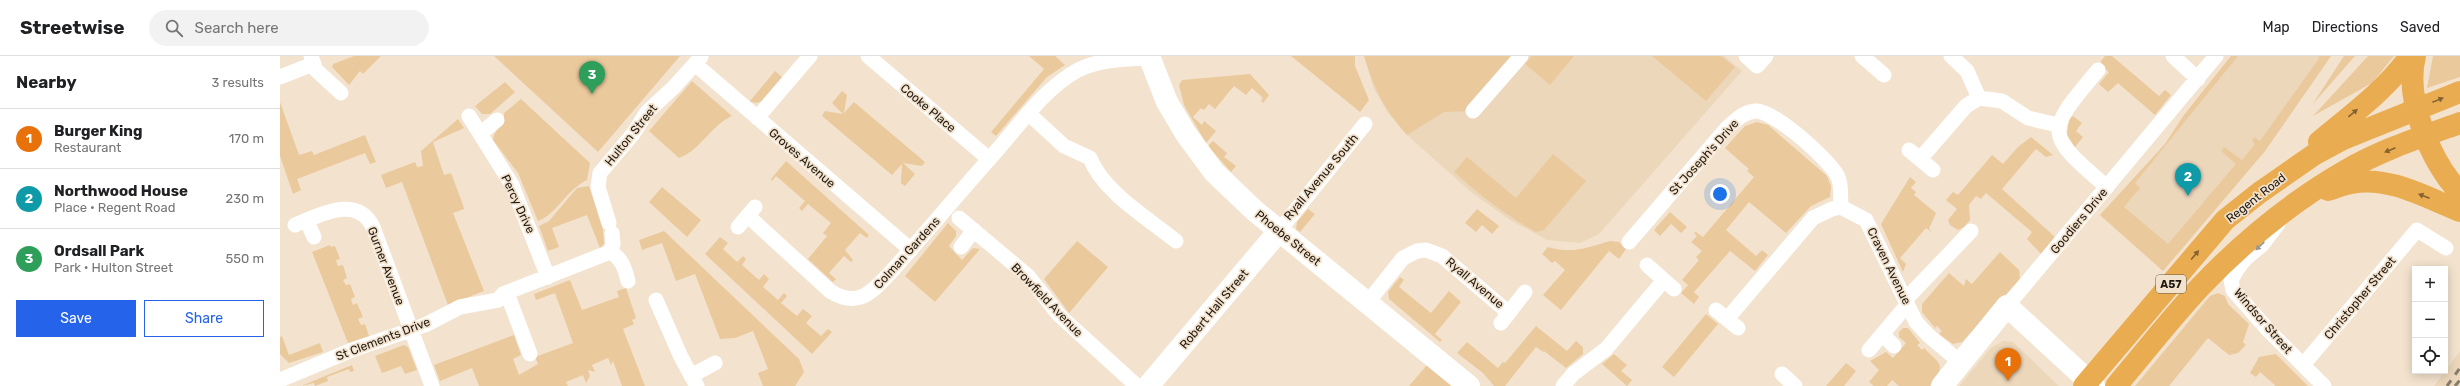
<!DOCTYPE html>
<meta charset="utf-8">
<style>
:root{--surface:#fff;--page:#f2f2f2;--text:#202124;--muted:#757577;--line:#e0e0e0;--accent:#2563eb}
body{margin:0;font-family:Rubik,sans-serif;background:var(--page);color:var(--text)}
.controls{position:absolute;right:12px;bottom:12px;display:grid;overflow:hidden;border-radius:0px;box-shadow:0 2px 10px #0003}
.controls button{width:36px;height:36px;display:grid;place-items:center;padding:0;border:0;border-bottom:1px solid var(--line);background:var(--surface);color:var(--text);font:20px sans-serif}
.you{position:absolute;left:1440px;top:138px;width:14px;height:14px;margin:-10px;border:3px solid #fff;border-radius:50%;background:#1a73e8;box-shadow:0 0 0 6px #1a73e833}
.badge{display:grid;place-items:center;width:26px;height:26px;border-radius:50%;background:var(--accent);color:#fff;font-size:13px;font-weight:700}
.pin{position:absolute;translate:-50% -33px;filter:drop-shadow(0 1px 2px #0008)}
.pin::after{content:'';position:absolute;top:21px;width:14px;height:12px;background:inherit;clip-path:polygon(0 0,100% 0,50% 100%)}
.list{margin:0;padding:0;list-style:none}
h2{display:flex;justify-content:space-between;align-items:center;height:52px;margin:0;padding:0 16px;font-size:17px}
h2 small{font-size:13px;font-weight:400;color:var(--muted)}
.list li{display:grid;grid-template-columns:26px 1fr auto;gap:12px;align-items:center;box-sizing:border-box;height:60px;padding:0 16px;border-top:1px solid var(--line)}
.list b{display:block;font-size:15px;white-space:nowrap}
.list p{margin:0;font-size:13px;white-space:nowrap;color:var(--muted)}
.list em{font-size:13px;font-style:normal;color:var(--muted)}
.actions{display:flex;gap:8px;padding:12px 16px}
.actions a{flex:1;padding:9px 0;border:1px solid var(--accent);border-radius:0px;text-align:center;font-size:14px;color:var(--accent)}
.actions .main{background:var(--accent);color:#fff}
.icon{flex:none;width:22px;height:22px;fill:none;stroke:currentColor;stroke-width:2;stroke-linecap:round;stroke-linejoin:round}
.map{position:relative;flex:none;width:2180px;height:330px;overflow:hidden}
header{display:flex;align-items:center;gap:24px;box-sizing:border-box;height:56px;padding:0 20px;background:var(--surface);border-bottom:1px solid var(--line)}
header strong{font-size:19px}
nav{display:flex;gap:22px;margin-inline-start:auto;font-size:14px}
.search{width:280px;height:36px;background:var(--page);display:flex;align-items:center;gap:10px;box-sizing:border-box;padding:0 14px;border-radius:22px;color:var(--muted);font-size:15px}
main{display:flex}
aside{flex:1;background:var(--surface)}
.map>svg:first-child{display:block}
.built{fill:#ecd7bb}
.green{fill:#eac99d}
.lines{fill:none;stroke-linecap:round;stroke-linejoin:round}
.street{stroke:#fff;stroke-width:15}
.secondary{stroke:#fff;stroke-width:22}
.highway{stroke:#eaac50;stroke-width:22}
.rail{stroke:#867b6d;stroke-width:3;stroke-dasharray:7 7;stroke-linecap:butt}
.oneway{fill:#846231}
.oneway2{fill:#9a9894}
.labels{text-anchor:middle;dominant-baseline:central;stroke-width:3.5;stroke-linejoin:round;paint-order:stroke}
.shield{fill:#f3e3ce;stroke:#5f564a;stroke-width:1}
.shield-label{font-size:11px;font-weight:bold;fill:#1f1912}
.street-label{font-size:12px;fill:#1f1912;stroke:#f3e3ce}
</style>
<header>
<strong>Streetwise</strong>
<div class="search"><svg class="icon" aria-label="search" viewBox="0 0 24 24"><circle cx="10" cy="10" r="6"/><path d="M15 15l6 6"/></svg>Search here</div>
<nav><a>Map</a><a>Directions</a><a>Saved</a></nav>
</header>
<main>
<aside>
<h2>Nearby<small>3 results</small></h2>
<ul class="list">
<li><span class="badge" style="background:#e8710a">1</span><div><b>Burger King</b><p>Restaurant</p></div><em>170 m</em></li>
<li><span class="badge" style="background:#0f9aa8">2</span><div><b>Northwood House</b><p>Place · Regent Road</p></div><em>230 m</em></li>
<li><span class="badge" style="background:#2e9e5b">3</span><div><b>Ordsall Park</b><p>Park · Hulton Street</p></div><em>550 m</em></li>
</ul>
<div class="actions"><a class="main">Save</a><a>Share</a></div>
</aside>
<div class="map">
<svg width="2180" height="330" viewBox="0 0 2180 330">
<rect width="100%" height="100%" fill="#f3e3ce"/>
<path class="built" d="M1084 0H1444L1462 15 1319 178 1300 187 1267 184 1230 164 1191 136 1127 79 1108 57 1094 33Z
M1951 0H2051L1985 95 1883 215 1820 159 1885 88 1904 59Z
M1723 285 1733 286 1779 330H1679L1711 292Z
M2180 295V330H2154Z"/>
<path class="green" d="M74 0H101L83 18 80 15 69 29 52 11 53 8Z
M214 0H400L318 96Z
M749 0H775L785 9 767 21 716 80 711 76 764 13Z
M1011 0H1075V10L1089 44 1080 56Z
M1084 0H1237L1191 55 1164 56 1127 79C1103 51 1095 35 1084 0Z
M1252 0H1294L1270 29 1245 8Z
M1372 0H1441L1455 11 1426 45Z
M1825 0H1832L1879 40 1885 34 1891 39 1875 59 1838 27 1828 36 1819 28 1829 16 1822 11 1821 5Z
M1951 0H1958L1855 127 1860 132 1844 151 1888 188 1956 108 1941 95 1944 91 1962 104 1975 88 1972 85 1974 81 1980 85 2040 1 2038 0H2051L1985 95 1883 215 1820 159 1885 88 1904 59Z
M2064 0H2075L2032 49Z
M2088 0H2114L2092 27 2033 60Z
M2153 0H2180V21L2147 32Z
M495 15 503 22C495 30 483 53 470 45Z
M970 18 989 39 983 47 981 45 983 42 972 32 966 39 954 30 935 53 929 48 924 54 921 52 913 61 922 69 924 65 936 75 926 87 904 49 899 29 902 24Z
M412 25 452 60C430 70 421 94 399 102L369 75Z
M225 26 235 36 210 58H202L195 50Z
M562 35 567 39 564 57 574 46 645 106 642 110 623 107 635 118 625 130 621 127 622 108 612 119 542 60 545 55 563 58 552 47Z
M241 43 310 107 307 124C286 134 277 158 258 165L238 117 213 84C214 73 225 69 224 57Z
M0 46 19 99 32 95 34 99 85 79 96 106 90 108 85 97 17 123 21 134 13 138 0 100Z
M1793 60 1802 67 1796 75 1803 81 1795 91 1787 79 1789 63Z
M178 63 184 72 153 86 164 119 171 117 183 149 184 153 173 157 204 235 168 249 122 126 106 132 101 119 135 106 137 111 143 110 141 95Z
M1477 66 1488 69 1547 120 1551 130 1550 141 1531 150 1506 177 1469 146 1446 174 1476 200 1482 194 1488 199 1475 215 1450 195 1414 236 1419 241 1414 248 1401 237 1408 229 1402 224 1419 204 1416 201 1422 195 1411 186 1417 180 1414 177 1416 176 1423 181 1474 121 1467 115 1469 113 1445 92 1465 70Z
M1751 81 1773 99 1766 101 1756 93 1722 133 1775 181 1761 198 1747 183 1752 176 1706 137 1701 143 1696 140 1689 149 1690 164 1684 171 1678 174 1670 169 1668 164 1677 153 1666 144 1673 136 1678 139 1712 99 1723 108 1738 91Z
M933 85 947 97 944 101 956 110 951 116 928 90Z
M1273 98 1306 125 1264 174 1256 176C1226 159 1199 139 1174 116L1187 101 1236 142Z
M506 105 589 179 587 182 580 177 565 194 573 204 571 206 564 200 549 217 556 223 553 226 528 203 547 180 543 177 551 167 528 148 522 155 519 152 525 145 496 120 492 125 491 123Z
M1630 121 1636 126 1631 132 1636 136 1634 139 1656 157 1649 173 1653 177 1646 172 1620 202 1626 208 1623 216 1601 168Z
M309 130 323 174 324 188 320 192 307 159 272 172 279 191 268 195 259 170 269 165 297 132Z
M382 131 421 164 407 181 369 146Z
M1028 153 1035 158 1020 176 1016 173 1017 166Z
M1197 153 1219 170 1212 178 1202 169 1196 176 1185 167Z
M1390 156 1407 171 1401 177 1391 168 1380 180 1374 174Z
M668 167 676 175V180L669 190 682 204 693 192 700 193 655 246 625 220Z
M384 175 519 303 524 316 515 330H483L478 317 488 313 473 275 455 282 440 283 415 218 396 225 382 187 362 194 359 184Z
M440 181 448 187 443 193 457 206 463 200 466 203 462 209 479 224 484 218 489 223 483 231 498 244 504 237 507 240 501 247 517 260 523 253 532 260 526 267 541 280 548 273 552 276 532 298 425 198Z
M797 185 828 211 789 257 764 223Z
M1330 185 1339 186 1346 193 1339 203 1329 195 1281 254 1263 239 1285 214 1275 205 1272 207 1262 198 1268 191C1293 198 1306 192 1330 185Z
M50 189 51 191 55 190 60 203 56 204 58 210 63 209 67 222 63 224 66 229 70 228 75 241 71 243 73 249 77 247 83 261 78 263 81 269 85 268 89 280 68 287 32 196Z
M1720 196 1739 214 1740 223 1682 286 1673 288 1659 278 1662 275 1657 270 1655 272 1642 256V248L1669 217 1684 230 1686 223 1692 228Z
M1120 221 1124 224 1119 231 1151 257 1169 235 1181 246 1155 278 1162 284 1160 286 1109 243 1108 236Z
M290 224 302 254 339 241 337 235 346 232 356 262 352 264 354 268 343 273 365 330H342L333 305 331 309 328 302 312 309 315 316 308 314 310 320 306 327 303 319 286 326 288 330H199L192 312 160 325 154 309 234 279 241 299 233 303 239 319 258 308 255 301 293 287 275 237 256 244 254 238Z
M1938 237 1945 240 1948 248 1969 268 1963 286 1966 289 1958 297 1949 299 1928 282 1889 330H1855L1930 240Z
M1426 258 1438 268 1394 321 1382 311Z
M1256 270 1287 295 1296 285 1303 291V298L1286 312 1264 295 1263 296 1256 291 1225 330H1214L1203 317 1177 297 1187 286 1218 312 1223 306 1225 307Z
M1623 272H1628L1640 287 1637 289 1642 294 1644 292C1663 311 1665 308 1650 330H1619L1612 324 1607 330H1594L1589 326 1599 314 1590 305 1606 296 1613 302 1626 287 1619 281V276Z
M2 280 9 299 40 287 43 296 9 307 0 298V281Z
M124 289 128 291 137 314 125 318 121 310 102 317 95 300Z
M1334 298 1347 309 1341 315 1352 324 1347 330 1322 308Z
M1996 298 2028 330H1996L1980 316 1976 321 1970 317 1979 301Z
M1566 307 1576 315 1564 330H1546Z
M72 309 74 315 70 316 69 313 47 321 48 325 35 330 34 327 21 330Z
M1147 309 1172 330H1129Z"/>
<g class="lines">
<path class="street" d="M31 0 36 14 61 37
M588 0 709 103
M1466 0 1477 10 1486 0
M1582 0 1604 19
M1671 0 1687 15 1699 42
M1893 0 1918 23
M415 8 631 194
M1818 14C1765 77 1764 77 1827 131
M0 21 33 8
M1193 55 1241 0
M748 57 784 90 810 102C823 136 869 163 896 185
M189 60 232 129 268 221
M477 62 530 0
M200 78 217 64
M1629 94 1653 114
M1640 103 1686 50 1699 42 1722 45 1748 62 1778 69
M468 160 550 235C578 253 592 236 610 217 645 178 678 138 712 100 739 70 762 34 798 14 819 3 846 3 869 2
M679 162 748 220 779 259 857 330
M27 165 34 181
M329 167 318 131 320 117 353 78 367 56 394 31 421 1
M1998 168 1982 189 1965 203 1956 215 1951 224 1953 234 1988 274 2044 330
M15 169C40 159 77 138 93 171L152 330
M458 171 475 151
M999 175 1085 68
M1349 186 1447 72C1455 65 1463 56 1475 55 1494 54 1550 104 1558 121 1562 129 1560 143 1561 151
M681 191 694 174
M330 196 333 188 332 177
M1367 209 1394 233
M227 237 250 298
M376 244 401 301 417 330
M1625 244 1691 175
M1088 246 1123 202 1137 195 1146 194 1162 200 1229 257
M1727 250 1936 0
M1436 254 1458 272
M1447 263 1533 162 1552 153 1561 151 1586 164 1636 266 1648 279 1680 306
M1221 267 1245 236
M1603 279 1614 290
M1589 294 1627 249
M2023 309 2137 174 2166 192
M1502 318 1515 330
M411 320 435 307
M0 324 72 294 145 269 180 251 218 244 223 238 330 196C342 202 345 213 348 225
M1283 330 1293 318 1326 293 1384 224"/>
<path class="secondary" d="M869 0 887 46 906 78 934 116 975 155 1189 330
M868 330 999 175
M1662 330 1727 250 1814 330"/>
<path class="highway" d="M2135 0C2124 43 2151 106 2180 137
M2039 86C2071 59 2106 34 2130 0
M2048 134C2055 132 2063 128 2071 127 2108 119 2147 142 2180 155
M1804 330 1945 164 1979 137 2035 98 2063 83 2180 36
M1836 330C1864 297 1891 262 1921 230 1962 187 2013 145 2065 115 2101 94 2141 81 2180 67"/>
<path class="rail" d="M2167 330 2180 312
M2175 330 2180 324"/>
</g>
<defs><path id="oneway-solid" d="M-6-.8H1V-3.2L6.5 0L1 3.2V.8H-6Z"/></defs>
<g class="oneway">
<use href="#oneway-solid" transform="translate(2158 44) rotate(-22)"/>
<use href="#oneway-solid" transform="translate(2073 57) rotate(-40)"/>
<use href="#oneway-solid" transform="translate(2110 94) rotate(157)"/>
<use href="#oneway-solid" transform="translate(2144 140) rotate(-159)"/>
<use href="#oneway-solid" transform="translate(1915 199) rotate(-50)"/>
</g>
<use class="oneway2" href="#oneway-solid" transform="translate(1980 190) rotate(137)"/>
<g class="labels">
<rect class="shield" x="1876" y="219" width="30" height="18" rx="3"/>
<g class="shield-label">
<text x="1891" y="228">A57</text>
</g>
<g class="street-label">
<text transform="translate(648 52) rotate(40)">Cooke Place</text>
<text transform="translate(351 79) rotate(-51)">Hulton Street</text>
<text transform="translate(1424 101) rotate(-48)">St Joseph's Drive</text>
<text transform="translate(522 102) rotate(41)">Groves Avenue</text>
<text transform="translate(1041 121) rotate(-50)">Ryall Avenue South</text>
<text transform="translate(1976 142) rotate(-38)">Regent Road</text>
<text transform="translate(238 148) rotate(65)">Percy Drive</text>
<text transform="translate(1799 165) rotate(-50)">Goodiers Drive</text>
<text transform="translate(1008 182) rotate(39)">Phoebe Street</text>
<text transform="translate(627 197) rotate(-48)">Colman Gardens</text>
<text transform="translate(106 210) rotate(69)">Gurner Avenue</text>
<text transform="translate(1609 210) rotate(64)">Craven Avenue</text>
<text transform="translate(1195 227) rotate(40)">Ryall Avenue</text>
<text transform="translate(2080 242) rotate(-50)">Christopher Street</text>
<text transform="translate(767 244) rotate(46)">Browfield Avenue</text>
<text transform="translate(934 253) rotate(-50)">Robert Hall Street</text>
<text transform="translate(1983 265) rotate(49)">Windsor Street</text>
<text transform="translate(103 283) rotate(-21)">St Clements Drive</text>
</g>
</g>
</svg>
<div class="controls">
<button>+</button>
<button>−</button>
<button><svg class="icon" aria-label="locate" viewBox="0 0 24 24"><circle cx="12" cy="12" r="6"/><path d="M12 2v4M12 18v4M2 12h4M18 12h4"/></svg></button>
</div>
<div class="you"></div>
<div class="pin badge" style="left:1728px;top:325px;background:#e8710a">1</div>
<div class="pin badge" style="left:1908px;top:140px;background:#0f9aa8">2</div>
<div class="pin badge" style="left:312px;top:38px;background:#2e9e5b">3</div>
</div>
</main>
